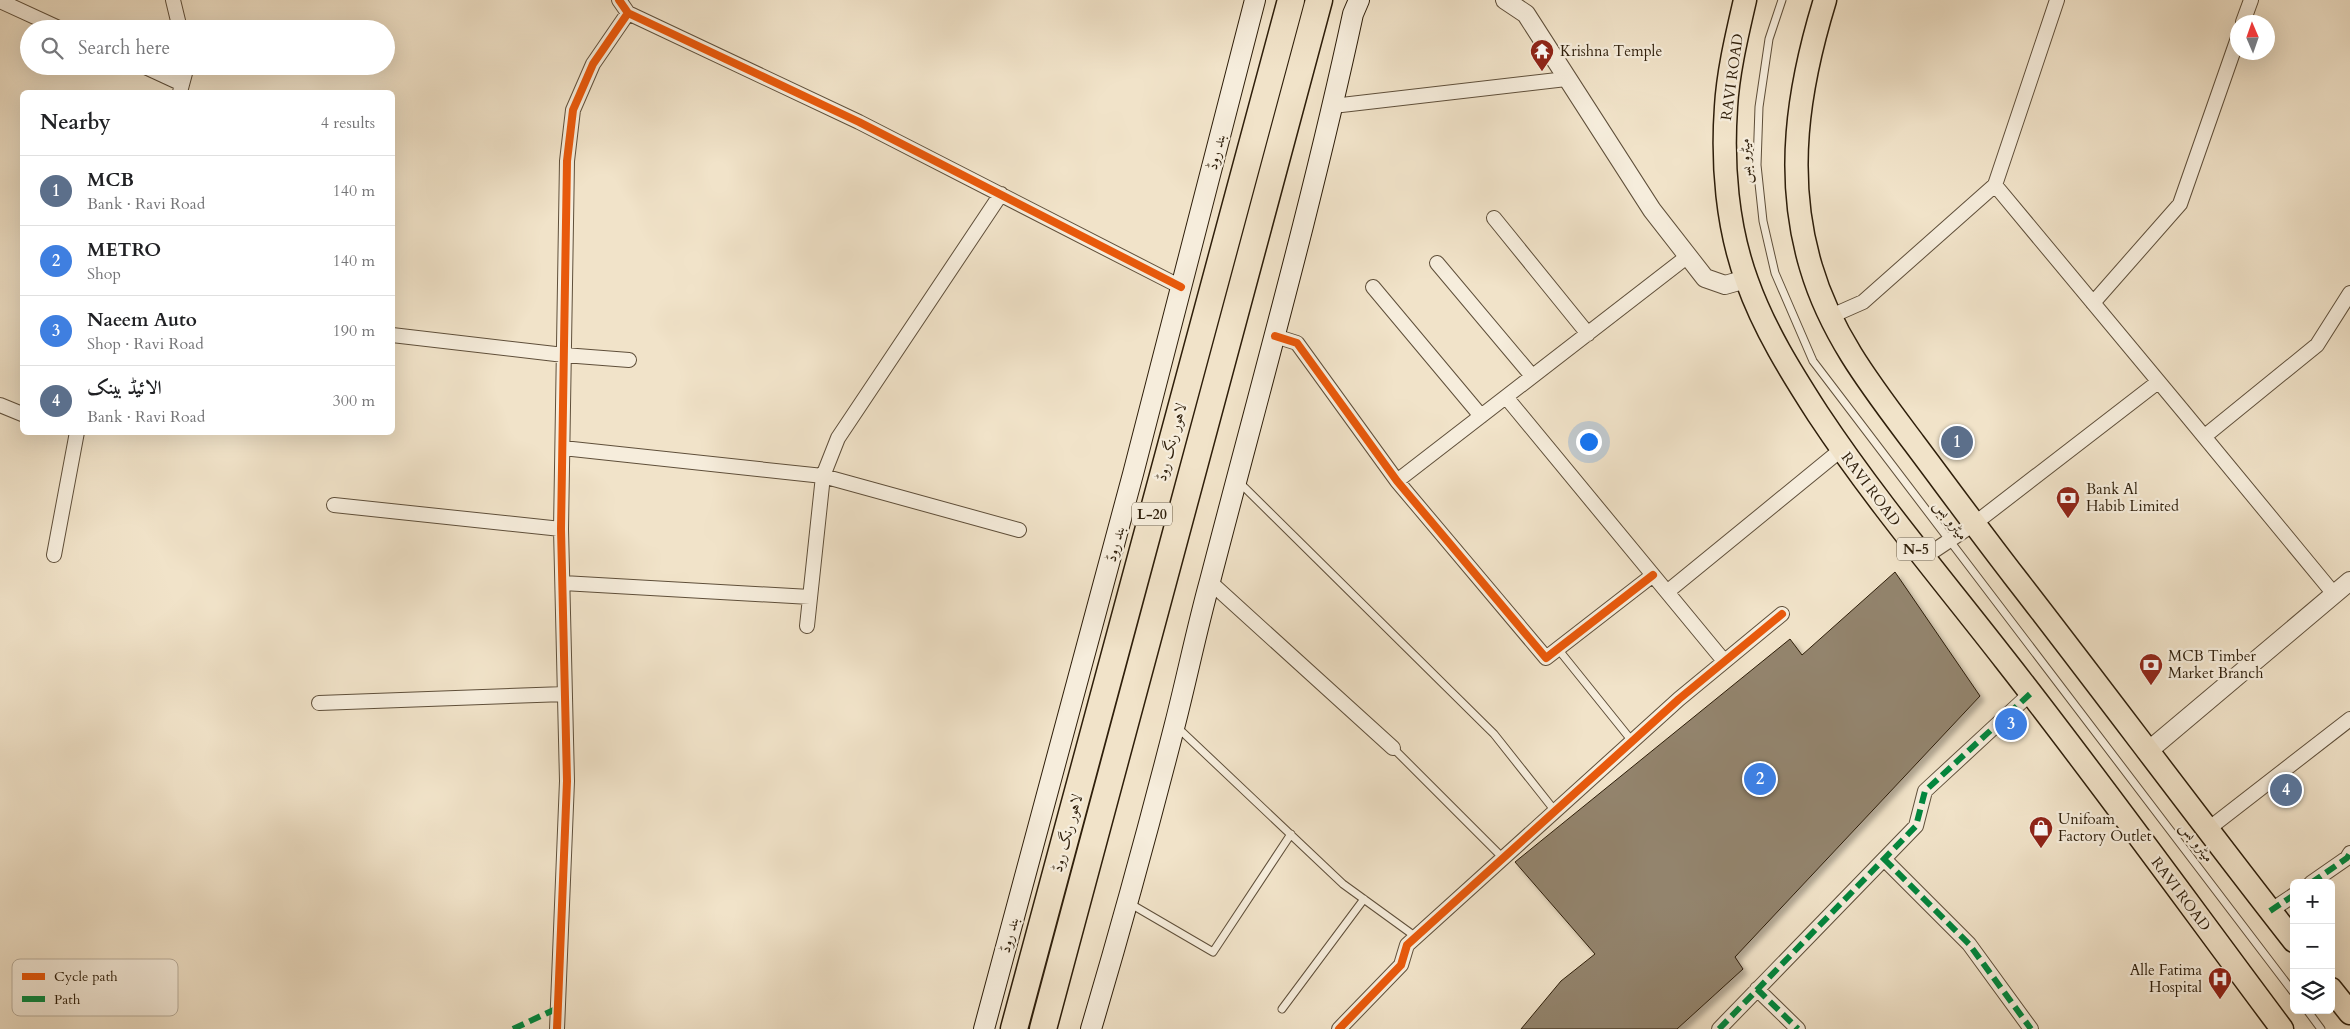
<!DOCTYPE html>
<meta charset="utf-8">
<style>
:root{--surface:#fff;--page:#f6f6f6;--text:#202124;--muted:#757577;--line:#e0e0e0;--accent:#8f2418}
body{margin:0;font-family:Cardo,Amiri,serif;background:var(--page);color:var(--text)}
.controls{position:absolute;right:15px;bottom:15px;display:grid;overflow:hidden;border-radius:8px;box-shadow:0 5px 20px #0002}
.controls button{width:45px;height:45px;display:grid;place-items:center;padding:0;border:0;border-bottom:1px solid var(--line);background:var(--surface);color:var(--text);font:25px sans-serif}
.compass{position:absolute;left:2230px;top:15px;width:45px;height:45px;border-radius:50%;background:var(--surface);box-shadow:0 5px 20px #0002;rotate:358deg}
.you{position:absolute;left:1588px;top:441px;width:18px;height:18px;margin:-12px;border:4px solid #fff;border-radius:50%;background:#1a73e8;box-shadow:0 0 0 8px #1a73e833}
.badge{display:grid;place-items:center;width:32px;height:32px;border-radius:50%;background:var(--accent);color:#fff;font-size:16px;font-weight:700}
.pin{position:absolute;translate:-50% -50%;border:2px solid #fff;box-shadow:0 1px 5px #0006}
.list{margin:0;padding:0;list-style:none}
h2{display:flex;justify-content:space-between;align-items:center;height:65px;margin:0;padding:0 20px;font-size:21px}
h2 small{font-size:16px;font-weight:400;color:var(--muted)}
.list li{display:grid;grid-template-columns:32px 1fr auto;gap:15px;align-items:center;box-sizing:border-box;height:70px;padding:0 20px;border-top:1px solid var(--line)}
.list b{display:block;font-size:19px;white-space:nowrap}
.list p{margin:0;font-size:16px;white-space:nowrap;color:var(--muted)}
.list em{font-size:16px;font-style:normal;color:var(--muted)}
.icon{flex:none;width:28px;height:28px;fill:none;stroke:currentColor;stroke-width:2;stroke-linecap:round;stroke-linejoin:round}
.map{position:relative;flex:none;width:2350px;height:1029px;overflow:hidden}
.search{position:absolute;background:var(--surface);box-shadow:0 5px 20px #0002;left:20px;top:20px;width:375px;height:55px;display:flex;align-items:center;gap:12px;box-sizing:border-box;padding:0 18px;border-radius:28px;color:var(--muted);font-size:19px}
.panel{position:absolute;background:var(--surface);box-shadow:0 5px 20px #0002;left:20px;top:90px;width:375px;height:345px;border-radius:8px}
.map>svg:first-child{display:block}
.building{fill:#93846d;stroke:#2e1e0a;filter:url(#shadow)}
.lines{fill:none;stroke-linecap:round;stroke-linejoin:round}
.service-casing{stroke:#5f4f3a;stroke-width:9}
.minor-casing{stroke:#5f4f3a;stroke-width:16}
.tertiary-casing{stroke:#5f4f3a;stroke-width:20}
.secondary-casing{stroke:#2e1e0a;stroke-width:22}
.primary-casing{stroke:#2e1e0a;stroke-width:25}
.motorway-casing{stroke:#2e1e0a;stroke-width:29}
.service{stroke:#f6eddc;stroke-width:7}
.minor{stroke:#f6eddc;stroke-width:14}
.tertiary{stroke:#f6eddc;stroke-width:18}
.secondary{stroke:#f6eddc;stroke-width:20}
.primary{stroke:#f1e3c9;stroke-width:22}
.motorway{stroke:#f1e3c9;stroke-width:26}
.quiet{stroke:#00873e;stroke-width:6;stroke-dasharray:12 6;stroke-linecap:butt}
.cycleway-casing{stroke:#f6eddc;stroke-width:11}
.cycleway{stroke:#e8590c;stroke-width:8}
.labels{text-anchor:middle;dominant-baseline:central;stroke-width:4.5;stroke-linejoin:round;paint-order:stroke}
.shield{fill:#f6eddc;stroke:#6a5c49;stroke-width:1}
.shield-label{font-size:14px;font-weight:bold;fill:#2e1e0a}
.poi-label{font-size:15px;fill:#2e1e0a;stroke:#f6eddc;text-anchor:start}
.street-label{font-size:15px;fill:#2e1e0a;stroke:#f6eddc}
.key{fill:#f6eddc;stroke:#baaf9d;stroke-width:1}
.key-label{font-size:14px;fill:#2e1e0a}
</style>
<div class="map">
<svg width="2350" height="1029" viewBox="0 0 2350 1029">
<defs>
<filter id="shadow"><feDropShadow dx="4.5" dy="4.5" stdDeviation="2.5" flood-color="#0004"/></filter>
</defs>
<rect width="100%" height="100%" fill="#f1e3c9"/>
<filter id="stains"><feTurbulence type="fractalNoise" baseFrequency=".004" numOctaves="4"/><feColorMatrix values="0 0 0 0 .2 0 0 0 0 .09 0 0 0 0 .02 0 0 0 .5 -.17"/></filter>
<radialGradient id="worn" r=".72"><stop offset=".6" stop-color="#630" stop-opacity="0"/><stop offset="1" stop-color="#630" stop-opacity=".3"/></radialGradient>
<path class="building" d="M1895 572 1980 696 1735 957 1743 969 1677 1029H1521L1561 981 1595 954 1515 862 1790 639 1802 655Z"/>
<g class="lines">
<g class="service-casing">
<path id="service" d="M1782 0 1769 39 1759 107 1757 165 1763 221 1775 273 1813 361 2294 993
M1240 483 1494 734 1555 811
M1558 649 1632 741
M1177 727 1343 884 1416 937
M1393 748 1503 858
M1129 903 1213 952 1291 834
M1282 1009 1364 899
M2307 1010 2321 1029"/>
</g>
<g class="minor-casing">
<path id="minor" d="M173 0 180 29
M619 0 628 13 859 122 1181 287
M0 1 61 29
M2243 22 2251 0
M143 66 182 84
M180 92 187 66
M1333 106 1566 79
M1995 185C2108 321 2222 457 2334 594
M1494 218 1588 334
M1437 263 1532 376
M1373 287 1481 416
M2093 303 2180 204 2238 38
M1829 317 1863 302 1995 185 2057 0
M392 335 564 355 629 360
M1275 336 1297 343 1397 481 1546 658 1653 575
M1506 397 1724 661
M0 405 22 414
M2205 436 2317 345 2350 293
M563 448 823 476 1019 530
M1397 481 1688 256
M334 505 561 529
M54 555 77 432
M1923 558 1974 524 2158 382
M1209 581 1393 748
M563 583 810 597
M1667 592 1842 449
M807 626 823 476 838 438 1001 194
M319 703 565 694
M2207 830 2350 719
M1884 859 1969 944 2031 1029
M2311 883 2347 858 2350 853
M2270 911 2294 895
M1757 989 1798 1029
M557 1029 567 781 561 529 567 161 573 110 593 64 628 13
M1339 1029 1401 965 1407 945 1679 699 1782 614
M1719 1029 1916 826 1925 791 2031 693"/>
</g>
<g class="tertiary-casing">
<path id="tertiary" d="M1505 0 1526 14 1652 210 1705 278 1725 285 1746 279
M2147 752 2350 581"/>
</g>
<g class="secondary-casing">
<path id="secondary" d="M984 1029 1133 474 1255 0
M1091 1029C1121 928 1149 826 1175 724 1187 677 1197 628 1210 581 1259 392 1312 204 1353 14L1359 0"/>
</g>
<g class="primary-casing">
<path id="primary" d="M1745 0C1737 35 1728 72 1726 107 1722 164 1727 227 1747 281 1764 329 1791 372 1818 414 1875 500 1942 579 2005 660 2100 781 2190 906 2282 1029
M1825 0C1798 88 1784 177 1811 267 1831 335 1872 387 1914 443 1947 487 1980 532 2014 576 2108 697 2199 820 2294 941
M2331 989 2350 1013"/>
</g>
<g class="motorway-casing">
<path id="motorway" d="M1014 1029 1291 0
M1043 1029 1319 0"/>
</g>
<use href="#service" class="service"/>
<use href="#minor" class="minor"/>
<use href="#tertiary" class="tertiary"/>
<use href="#secondary" class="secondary"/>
<use href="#primary" class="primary"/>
<use href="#motorway" class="motorway"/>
<path class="quiet" d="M1884 859 1969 944 2031 1029
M2311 883 2347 858 2350 853
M2270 911 2294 895
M1757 989 1798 1029
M513 1029 558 1008
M1719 1029 1916 826 1925 791 2031 693"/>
<g class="cycleway-casing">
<path id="cycleway" d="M619 0 628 13 859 122 1181 287
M1275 336 1297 343 1397 481 1546 658 1653 575
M557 1029 567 781 561 529 567 161 573 110 593 64 628 13
M1339 1029 1401 965 1407 945 1679 699 1782 614"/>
</g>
<use href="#cycleway" class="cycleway"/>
</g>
<defs>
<g id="temple-pin" transform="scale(1.25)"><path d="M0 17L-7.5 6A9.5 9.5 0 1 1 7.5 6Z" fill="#8f2418" stroke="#f6eddc"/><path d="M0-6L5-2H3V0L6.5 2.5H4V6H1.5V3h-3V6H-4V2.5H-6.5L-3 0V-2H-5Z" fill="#fff"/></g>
<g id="bank-pin" transform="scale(1.25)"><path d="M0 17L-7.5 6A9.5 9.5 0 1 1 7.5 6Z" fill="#8f2418" stroke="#f6eddc"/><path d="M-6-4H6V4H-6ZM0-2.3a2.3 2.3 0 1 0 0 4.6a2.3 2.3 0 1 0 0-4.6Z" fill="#fff"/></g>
<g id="shop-pin" transform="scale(1.25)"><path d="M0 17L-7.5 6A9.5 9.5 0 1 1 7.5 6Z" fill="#8f2418" stroke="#f6eddc"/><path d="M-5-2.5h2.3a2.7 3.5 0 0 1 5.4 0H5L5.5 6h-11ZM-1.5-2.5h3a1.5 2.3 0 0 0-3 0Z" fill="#fff"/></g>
<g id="hospital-pin" transform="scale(1.25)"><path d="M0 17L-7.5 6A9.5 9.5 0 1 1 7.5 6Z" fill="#8f2418" stroke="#f6eddc"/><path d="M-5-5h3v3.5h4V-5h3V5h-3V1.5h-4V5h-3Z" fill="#fff"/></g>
</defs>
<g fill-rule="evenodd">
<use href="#temple-pin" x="1542" y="51"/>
<use href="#bank-pin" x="2068" y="498"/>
<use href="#bank-pin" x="2151" y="665"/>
<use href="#shop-pin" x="2041" y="828"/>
<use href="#hospital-pin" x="2220" y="979"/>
</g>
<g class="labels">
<g class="shield">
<rect x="1132" y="502.5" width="40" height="23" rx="4"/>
<rect x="1897" y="537.5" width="38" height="23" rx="4"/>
</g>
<g class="shield-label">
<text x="1152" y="514">L-20</text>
<text x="1916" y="549">N-5</text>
</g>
<g class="poi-label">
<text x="1560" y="51">Krishna Temple</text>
<text x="2086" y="489">Bank Al<tspan x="2086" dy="17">Habib Limited</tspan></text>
<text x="2168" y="656">MCB Timber<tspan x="2168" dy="17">Market Branch</tspan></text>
<text x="2058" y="819">Unifoam<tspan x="2058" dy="17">Factory Outlet</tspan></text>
<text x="2202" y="970" text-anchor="end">Alle Fatima<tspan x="2202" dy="17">Hospital</tspan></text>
</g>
<g class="street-label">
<text transform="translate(1732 77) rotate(-82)">RAVI ROAD</text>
<text transform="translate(1216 152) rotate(-76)">بند روڈ</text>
<text transform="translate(1745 161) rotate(-92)">میٹرو بس</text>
<text transform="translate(1171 442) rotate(-75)">لاہور رنگ روڈ</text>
<text transform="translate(1871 489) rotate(53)">RAVI ROAD</text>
<text transform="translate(1951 520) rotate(53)">میٹرو بس</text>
<text transform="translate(1115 544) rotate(-75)">بند روڈ</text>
<text transform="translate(1067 833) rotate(-75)">لاہور رنگ روڈ</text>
<text transform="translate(2197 842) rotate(53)">میٹرو بس</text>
<text transform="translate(2181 894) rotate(53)">RAVI ROAD</text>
<text transform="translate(1009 935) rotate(-75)">بند روڈ</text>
</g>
</g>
<rect x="12" y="959" width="166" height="57" rx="8" class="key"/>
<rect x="22" y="973" width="23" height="7" fill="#e8590c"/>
<rect x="22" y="996" width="23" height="6" fill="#00873e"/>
<g class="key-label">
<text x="54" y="981">Cycle path</text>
<text x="54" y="1004">Path</text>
</g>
<rect width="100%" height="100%" filter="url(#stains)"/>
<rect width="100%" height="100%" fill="url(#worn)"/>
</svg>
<div class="controls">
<button>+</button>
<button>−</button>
<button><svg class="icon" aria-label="layers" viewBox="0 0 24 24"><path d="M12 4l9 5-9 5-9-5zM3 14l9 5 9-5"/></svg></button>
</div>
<svg class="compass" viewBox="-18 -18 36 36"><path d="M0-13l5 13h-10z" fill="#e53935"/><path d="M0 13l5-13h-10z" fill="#757577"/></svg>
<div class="you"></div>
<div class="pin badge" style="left:1957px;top:442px;background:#5c6f8a">1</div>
<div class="pin badge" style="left:1760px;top:779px;background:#3f7fe0">2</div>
<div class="pin badge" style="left:2011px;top:724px;background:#3f7fe0">3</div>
<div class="pin badge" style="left:2286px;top:790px;background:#5c6f8a">4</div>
<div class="search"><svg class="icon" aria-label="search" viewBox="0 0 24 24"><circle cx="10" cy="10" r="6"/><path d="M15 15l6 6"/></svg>Search here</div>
<section class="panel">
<h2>Nearby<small>4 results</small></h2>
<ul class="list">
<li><span class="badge" style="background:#5c6f8a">1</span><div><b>MCB</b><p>Bank · Ravi Road</p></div><em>140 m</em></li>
<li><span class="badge" style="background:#3f7fe0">2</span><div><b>METRO</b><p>Shop</p></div><em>140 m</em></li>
<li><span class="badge" style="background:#3f7fe0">3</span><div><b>Naeem Auto</b><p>Shop · Ravi Road</p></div><em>190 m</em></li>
<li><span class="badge" style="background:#5c6f8a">4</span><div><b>الائیڈ بینک</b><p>Bank · Ravi Road</p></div><em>300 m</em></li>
</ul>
</section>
</div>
